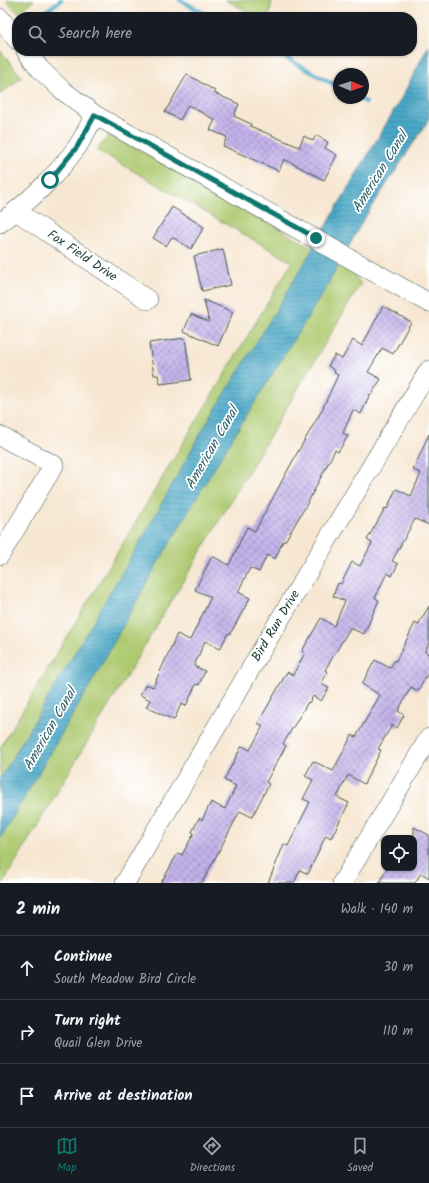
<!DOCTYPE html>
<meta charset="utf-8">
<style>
:root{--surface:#171b24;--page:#20242c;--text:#f1f3f6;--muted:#9ea1a6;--line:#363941;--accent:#0f766e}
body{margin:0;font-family:Kalam,sans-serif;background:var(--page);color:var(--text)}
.controls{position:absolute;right:12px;bottom:12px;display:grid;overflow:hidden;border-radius:8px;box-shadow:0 1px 3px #0004}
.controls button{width:36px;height:36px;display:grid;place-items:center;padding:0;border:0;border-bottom:1px solid var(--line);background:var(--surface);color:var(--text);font:20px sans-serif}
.compass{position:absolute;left:333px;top:68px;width:36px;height:36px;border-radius:50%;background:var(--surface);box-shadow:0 1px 3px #0004;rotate:92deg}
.stop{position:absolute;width:12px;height:12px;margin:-9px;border:3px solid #0f766e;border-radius:50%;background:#fff}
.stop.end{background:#0f766e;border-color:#fff;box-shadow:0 1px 4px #0008}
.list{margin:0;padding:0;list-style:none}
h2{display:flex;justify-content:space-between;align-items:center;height:52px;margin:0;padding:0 16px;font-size:17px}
h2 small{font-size:13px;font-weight:400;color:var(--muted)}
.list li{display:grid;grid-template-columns:26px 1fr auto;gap:12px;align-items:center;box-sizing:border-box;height:64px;padding:0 16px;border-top:1px solid var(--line)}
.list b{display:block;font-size:15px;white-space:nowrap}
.list p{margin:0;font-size:13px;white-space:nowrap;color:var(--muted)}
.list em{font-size:13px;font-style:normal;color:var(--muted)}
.icon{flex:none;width:22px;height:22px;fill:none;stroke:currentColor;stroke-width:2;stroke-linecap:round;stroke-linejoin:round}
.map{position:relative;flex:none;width:429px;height:883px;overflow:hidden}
.search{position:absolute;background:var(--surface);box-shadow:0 1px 3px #0004;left:12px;right:12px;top:12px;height:44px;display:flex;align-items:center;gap:10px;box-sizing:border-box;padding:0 14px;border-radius:16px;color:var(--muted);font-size:15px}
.sheet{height:244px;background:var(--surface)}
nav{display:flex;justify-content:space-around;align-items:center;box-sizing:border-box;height:56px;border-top:1px solid var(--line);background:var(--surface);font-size:11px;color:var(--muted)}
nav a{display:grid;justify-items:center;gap:2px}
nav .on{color:var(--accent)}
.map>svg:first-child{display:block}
.green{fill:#aeca71;stroke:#668452}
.water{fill:url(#water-rules);stroke:#34727e}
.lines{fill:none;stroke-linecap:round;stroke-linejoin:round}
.stream{stroke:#49a8c8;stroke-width:4.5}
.building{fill:url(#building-cross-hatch)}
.minor-casing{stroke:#3f564c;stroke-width:20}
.minor{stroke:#fff;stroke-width:19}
.route{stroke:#0f766e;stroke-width:5}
.labels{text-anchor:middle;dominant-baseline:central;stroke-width:3.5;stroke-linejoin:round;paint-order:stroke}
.street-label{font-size:13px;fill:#1f3d34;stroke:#fff}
.water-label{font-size:14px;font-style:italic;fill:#2e6268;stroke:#fff}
</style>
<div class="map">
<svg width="429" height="883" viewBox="0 0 429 883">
<defs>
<pattern id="water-rules" width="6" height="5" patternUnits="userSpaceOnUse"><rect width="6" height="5" fill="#49a8c8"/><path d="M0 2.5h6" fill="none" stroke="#3c8aa3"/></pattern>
<pattern id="building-cross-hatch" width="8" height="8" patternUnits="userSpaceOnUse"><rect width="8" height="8" fill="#c5b3eb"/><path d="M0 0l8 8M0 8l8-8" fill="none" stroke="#9f93bf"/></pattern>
</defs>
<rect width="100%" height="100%" fill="#fff"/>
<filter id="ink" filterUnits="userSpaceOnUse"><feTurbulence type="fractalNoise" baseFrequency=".025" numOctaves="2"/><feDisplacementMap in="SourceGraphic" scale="8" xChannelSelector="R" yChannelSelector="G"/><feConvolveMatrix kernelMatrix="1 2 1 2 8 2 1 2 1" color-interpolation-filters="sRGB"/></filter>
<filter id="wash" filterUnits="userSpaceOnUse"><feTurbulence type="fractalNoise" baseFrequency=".012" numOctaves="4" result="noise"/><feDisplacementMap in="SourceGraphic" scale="16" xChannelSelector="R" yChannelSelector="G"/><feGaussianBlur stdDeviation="0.9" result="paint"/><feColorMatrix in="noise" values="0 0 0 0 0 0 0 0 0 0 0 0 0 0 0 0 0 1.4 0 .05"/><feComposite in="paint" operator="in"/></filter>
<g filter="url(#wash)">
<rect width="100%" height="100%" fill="#f7e7d2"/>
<path class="green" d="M6 0H34L18 13Z
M226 0H272L269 17H258Z
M0 50 22 77 0 94Z
M109 135 116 137 356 272 355 278 361 283 3 883H0V748L292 262 97 150Z"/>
<path class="water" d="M429 44V118L426 124 362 222 326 288 219 460 151 575 96 675 0 839V779L147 530 200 434 278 307 403 95Z"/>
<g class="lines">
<path class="stream" d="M180 0 211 17
M38 17 61 0
M273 51 339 87
M358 98 366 102"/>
</g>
<g id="blocks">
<path class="building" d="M187 74 215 91 214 93 239 104 234 116 251 124 250 126 299 147 304 136 313 141 316 135 328 142 325 148 337 155 324 180 284 159 279 171 223 146 227 137 210 130 215 120 188 105 180 120 165 112Z
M172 207 204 227 191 249 172 237 166 246 153 238Z
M223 249 231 285 202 291 194 256Z
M204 300 233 312 218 346 184 331 191 314 209 322Z
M383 306 411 322 393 354 382 348 368 372 381 379 371 395 370 394 361 414 353 410 343 433 348 436 338 452 335 450 307 504 285 541H283L275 559 267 555 259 572 250 568 238 592 250 598 230 634 228 633 220 649 205 641 194 666 205 671 199 685 196 684 186 706 181 704 174 720 146 707 150 700 140 695 146 684 153 687 177 634 190 640 211 597 195 590 212 556 229 565 247 527 255 531 296 455 321 412 338 375 334 373 335 371 328 366 335 355 342 359 353 340 362 346Z
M185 338 191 380 160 384 158 375H154L149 343Z
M429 434V525L415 519 392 561 398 564 392 576 387 573 375 598 379 600 364 634 350 628 325 670 328 672 321 684 329 688 321 701 313 696 309 703 308 702 283 744 286 746 266 782 269 784 252 817 240 811 202 883H161L178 853 182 855 194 833 192 832 199 818 202 820 211 802 225 809 236 786 224 780 237 755 242 746 250 750 263 726 258 723 287 672 293 675 305 653 302 651 321 618 334 626 345 601 333 596 338 583 341 584 352 562 360 566 372 543 367 540 385 508 387 509 396 489 411 496 421 473 413 470Z
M429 606V643L425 652 429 654V671L418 691 411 687 398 711 404 715 397 728 392 725 378 749 381 750 364 784 348 775 337 797 349 803 331 838 326 835 308 874 300 870 294 883H268L284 844 288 846 310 802 303 799 313 780 305 776 313 761 333 771 352 735 356 737 380 695 362 684 375 660 390 668 395 660 396 661 415 623 418 625Z
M414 827 429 835V878L421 873 415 883H379L387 868H414Z"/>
</g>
</g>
<g filter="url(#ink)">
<use href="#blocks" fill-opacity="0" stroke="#3f564c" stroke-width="1"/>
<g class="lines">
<g class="minor-casing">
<path id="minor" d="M0 18 17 40
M26 51 40 69 61 89 95 115 429 303
M16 211 148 300
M0 223C28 203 57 175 77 147 84 137 89 125 95 115
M0 436 54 465 0 555
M125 883 264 646 429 370
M342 883 429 738"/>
</g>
<use href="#minor" class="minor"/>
</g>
</g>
<g class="lines" filter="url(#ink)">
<path class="route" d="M50 180 77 147 95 115 316 238"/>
</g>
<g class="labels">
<g class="street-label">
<text transform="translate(82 256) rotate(34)">Fox Field Drive</text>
<text transform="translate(276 626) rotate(-59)">Bird Run Drive</text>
</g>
<g class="water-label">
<text transform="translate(380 172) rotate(-58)">American Canal</text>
<text transform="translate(212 448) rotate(-60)">American Canal</text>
<text transform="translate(50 729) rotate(-60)">American Canal</text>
</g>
</g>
</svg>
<div class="controls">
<button><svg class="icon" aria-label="locate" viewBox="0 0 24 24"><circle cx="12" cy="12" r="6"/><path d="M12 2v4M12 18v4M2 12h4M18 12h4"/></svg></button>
</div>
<svg class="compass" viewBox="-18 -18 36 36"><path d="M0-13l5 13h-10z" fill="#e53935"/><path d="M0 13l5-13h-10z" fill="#9ea1a6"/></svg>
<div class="stop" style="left:50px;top:180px"></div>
<div class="stop end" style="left:316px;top:238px"></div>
<div class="search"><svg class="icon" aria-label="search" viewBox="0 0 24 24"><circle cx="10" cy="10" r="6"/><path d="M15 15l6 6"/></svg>Search here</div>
</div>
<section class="sheet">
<h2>2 min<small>Walk · 140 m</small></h2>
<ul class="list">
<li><svg class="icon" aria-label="ahead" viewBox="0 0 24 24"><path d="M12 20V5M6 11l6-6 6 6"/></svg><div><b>Continue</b><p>South Meadow Bird Circle</p></div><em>30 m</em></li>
<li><svg class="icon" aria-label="right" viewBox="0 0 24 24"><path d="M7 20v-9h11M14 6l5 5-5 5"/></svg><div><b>Turn right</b><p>Quail Glen Drive</p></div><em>110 m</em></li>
<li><svg class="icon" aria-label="arrive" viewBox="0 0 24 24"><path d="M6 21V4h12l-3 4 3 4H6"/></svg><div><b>Arrive at destination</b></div></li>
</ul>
</section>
<nav>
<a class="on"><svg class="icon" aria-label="map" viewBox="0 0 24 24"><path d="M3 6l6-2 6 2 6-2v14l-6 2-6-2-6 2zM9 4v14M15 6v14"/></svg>Map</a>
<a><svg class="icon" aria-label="directions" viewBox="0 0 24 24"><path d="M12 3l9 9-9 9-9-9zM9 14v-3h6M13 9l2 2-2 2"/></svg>Directions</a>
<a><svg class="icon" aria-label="saved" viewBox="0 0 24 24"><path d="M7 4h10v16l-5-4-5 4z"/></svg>Saved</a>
</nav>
